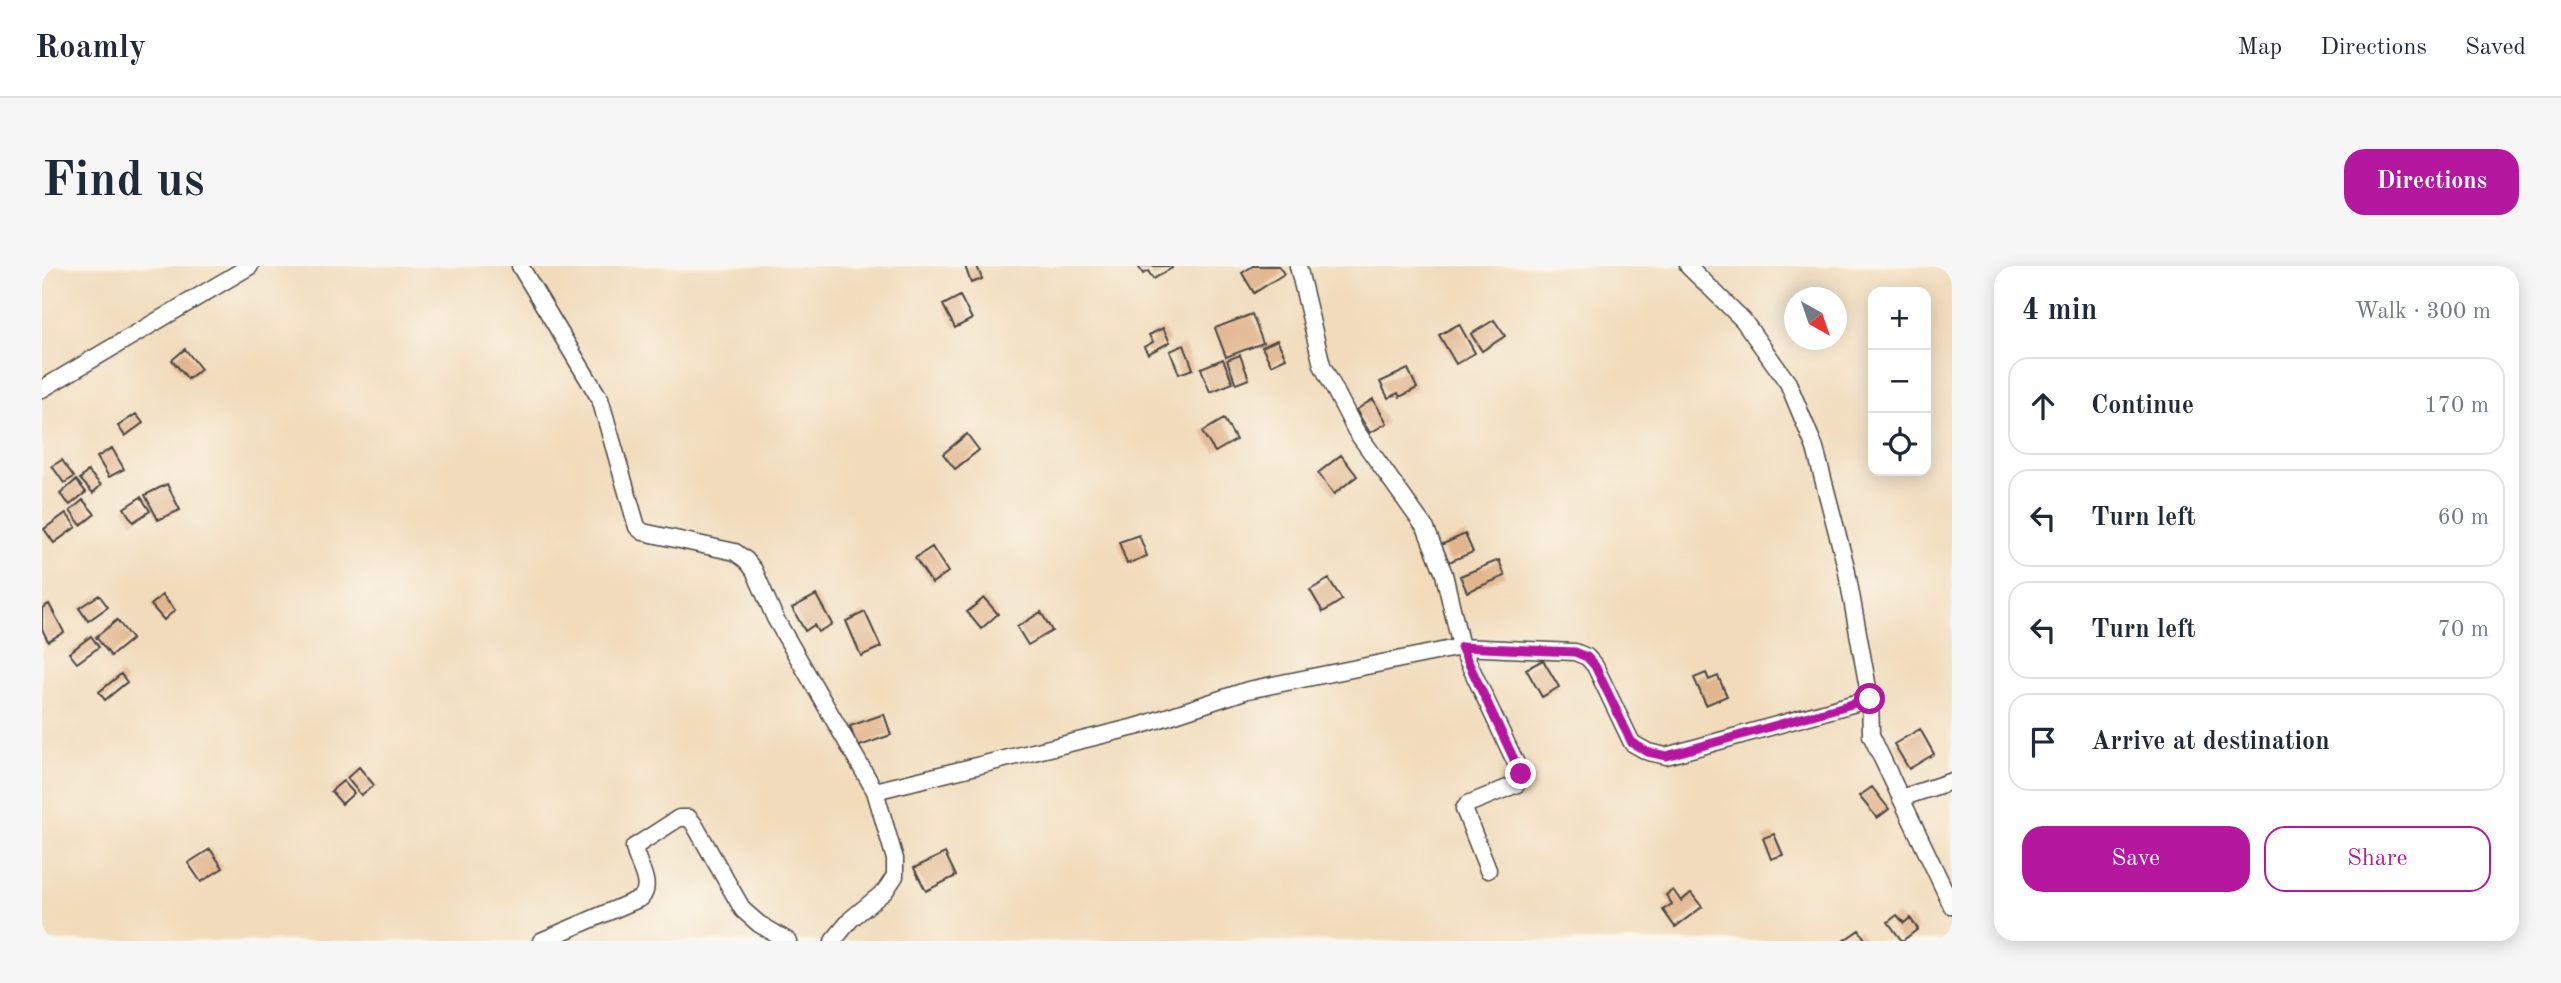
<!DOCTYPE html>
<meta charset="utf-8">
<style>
:root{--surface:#fff;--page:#f6f6f7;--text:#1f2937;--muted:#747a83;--line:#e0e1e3;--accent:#b5179e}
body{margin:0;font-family:"Old Standard TT",serif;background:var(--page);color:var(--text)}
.controls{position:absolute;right:21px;top:21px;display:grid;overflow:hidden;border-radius:14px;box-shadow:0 4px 18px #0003}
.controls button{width:63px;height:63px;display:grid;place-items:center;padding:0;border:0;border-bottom:2px solid var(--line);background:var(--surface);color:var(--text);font:35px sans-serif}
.compass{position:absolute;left:1742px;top:21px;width:63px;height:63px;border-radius:50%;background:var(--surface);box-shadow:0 4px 18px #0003;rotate:140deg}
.stop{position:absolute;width:21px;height:21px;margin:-16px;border:5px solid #b5179e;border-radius:50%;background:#fff}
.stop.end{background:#b5179e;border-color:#fff;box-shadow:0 2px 7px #0008}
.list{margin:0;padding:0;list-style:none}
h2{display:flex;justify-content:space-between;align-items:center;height:91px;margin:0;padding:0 28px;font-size:30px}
h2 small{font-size:23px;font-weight:400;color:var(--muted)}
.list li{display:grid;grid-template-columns:46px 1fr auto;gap:21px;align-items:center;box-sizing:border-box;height:98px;margin:0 14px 14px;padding:0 14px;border:2px solid var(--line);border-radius:21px}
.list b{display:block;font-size:26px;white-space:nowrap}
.list em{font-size:23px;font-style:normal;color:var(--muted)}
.actions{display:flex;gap:14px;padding:21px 28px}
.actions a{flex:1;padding:16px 0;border:2px solid var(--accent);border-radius:21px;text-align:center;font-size:24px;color:var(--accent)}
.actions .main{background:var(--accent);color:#fff}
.icon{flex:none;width:38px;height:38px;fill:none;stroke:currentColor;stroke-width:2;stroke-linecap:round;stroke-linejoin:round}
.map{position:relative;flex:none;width:1910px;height:675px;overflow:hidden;border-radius:21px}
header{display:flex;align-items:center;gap:42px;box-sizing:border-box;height:98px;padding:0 35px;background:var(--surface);border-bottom:2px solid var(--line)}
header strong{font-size:33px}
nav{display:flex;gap:38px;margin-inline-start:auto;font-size:24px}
.intro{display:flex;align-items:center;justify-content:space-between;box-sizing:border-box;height:168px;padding:0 42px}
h1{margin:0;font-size:49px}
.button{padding:18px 32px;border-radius:21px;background:var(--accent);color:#fff;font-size:24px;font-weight:700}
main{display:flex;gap:42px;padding:0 42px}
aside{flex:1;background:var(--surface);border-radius:21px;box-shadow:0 4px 18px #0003}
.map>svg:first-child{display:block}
.building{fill:#e1b58d}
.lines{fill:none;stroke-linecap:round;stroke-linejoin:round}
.minor-casing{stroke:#494541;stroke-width:19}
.minor{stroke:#fff;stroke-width:16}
.route{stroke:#b5179e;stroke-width:9}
</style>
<header>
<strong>Roamly</strong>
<nav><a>Map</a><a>Directions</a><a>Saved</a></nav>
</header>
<div class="intro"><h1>Find us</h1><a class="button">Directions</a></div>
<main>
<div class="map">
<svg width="1910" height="675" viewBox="0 0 1910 675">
<rect width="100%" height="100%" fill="#fbf7ec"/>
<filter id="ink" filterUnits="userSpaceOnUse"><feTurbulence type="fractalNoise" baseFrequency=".0143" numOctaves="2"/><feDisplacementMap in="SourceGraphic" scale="14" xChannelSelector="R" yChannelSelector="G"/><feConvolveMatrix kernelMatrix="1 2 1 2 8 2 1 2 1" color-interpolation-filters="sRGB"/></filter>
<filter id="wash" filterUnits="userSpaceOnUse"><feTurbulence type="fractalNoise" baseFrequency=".00686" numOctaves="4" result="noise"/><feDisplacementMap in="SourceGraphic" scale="28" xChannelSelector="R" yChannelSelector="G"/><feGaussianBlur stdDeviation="1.57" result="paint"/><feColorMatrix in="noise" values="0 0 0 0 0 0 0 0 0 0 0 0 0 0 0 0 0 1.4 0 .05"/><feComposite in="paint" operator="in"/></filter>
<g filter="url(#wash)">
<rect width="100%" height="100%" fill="#f1dbbb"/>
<g id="blocks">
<path class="building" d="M923 0H935L940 13 929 17Z
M1096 0H1129L1130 2 1111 13 1106 5 1101 8Z
M1211 0H1237L1242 8 1212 27 1200 7Z
M918 30 930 53 913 62 901 39Z
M1210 48 1221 77 1184 91 1173 62Z
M1452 54 1463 70 1440 85 1429 68Z
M1417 58 1433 87 1414 98 1397 69Z
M1121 62 1128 76 1106 88 1102 81 1111 76 1107 69Z
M1235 74 1244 92 1229 99 1220 81Z
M1142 79 1151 103 1137 108 1128 85Z
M143 83 159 103 146 113 130 94Z
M1198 89 1207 113 1194 118 1185 94Z
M1181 93 1191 117 1168 126 1159 102Z
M1366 103 1375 122 1358 131 1356 127 1346 132 1338 116Z
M1331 133 1345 157 1328 167 1314 144Z
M94 148 101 157 83 170 76 160Z
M1182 153 1194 174 1173 186 1160 166Z
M925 168 937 184 913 203 901 188Z
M70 182 82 203 67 211 55 191Z
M1299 189 1315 210 1292 228 1276 207Z
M20 194 32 211 22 217 10 200Z
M46 205 59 219 51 227 38 213Z
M34 214 44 226 28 239 18 228Z
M125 218 138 244 116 254 103 229Z
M99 231 108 245 91 256 82 242Z
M41 234 53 248 39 259 28 245Z
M24 247 34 261 12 277 2 263Z
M1423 268 1431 286 1407 296 1399 279Z
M1097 269 1105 290 1085 298 1077 276Z
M890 281 906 306 890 317 873 292Z
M1457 294 1463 310 1425 326 1418 310Z
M1287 313 1300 334 1281 346 1268 324Z
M57 329 66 341 46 355 37 342Z
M120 329 133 344 122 354 109 339Z
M774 329 790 358 776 366 772 359 763 365 750 342Z
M942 332 956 348 939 363 925 346Z
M7 338 22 366 6 375 0 363V342Z
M823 346 839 381 819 390 804 355Z
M999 346 1010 365 986 379 975 361Z
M75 354 90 373 69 390 54 371Z
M49 370 57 381 35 397 27 387Z
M1501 394 1517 421 1500 431 1484 403Z
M1664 407 1667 414 1676 410 1685 430 1664 439 1652 412Z
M79 408 85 416 63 434 57 426Z
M842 448 849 469 815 481 808 460Z
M1878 463 1892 488 1867 503 1852 478Z
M317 501 332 519 319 529 305 512Z
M301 515 312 527 300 538 289 525Z
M1830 521 1847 543 1835 552 1817 530Z
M1732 568 1741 589 1729 593 1721 572Z
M168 583 181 602 159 616 146 597Z
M903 587 914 610 884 625 872 602Z
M1631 624 1639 635 1649 627 1660 641 1633 661 1621 644 1630 638 1624 629Z
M1855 649 1862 657 1868 652 1876 663 1860 675 1846 656Z
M1817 664 1824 675H1801Z"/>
</g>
</g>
<g filter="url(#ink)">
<use href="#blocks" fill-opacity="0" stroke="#494541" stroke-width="2"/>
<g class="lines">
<g class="minor-casing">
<path id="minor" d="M478 0 558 133 595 261 601 266 693 286 704 294 712 304 733 352 833 525 853 593V610L843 625 809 653 791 675
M1256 0 1280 99 1314 165 1384 263 1402 308 1419 381 1533 386 1545 391 1553 400 1590 477 1606 486 1624 490 1828 433
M1646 0 1701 54 1746 117 1773 182 1804 301 1828 433 1829 469 1910 640
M0 123 208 0
M833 525 1097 460 1206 424 1419 381 1479 508 1475 518 1426 538 1422 543 1446 604
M1859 532 1910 515
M499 675 599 632C612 618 594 597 592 581L637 552H647L652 558 701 644 717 658 746 675"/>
</g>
<use href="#minor" class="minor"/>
</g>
</g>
<g class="lines" filter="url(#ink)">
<path class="route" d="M1479 508 1419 381 1533 386 1545 391 1553 400 1590 477 1606 486 1624 490 1828 433"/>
</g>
</svg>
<div class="controls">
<button>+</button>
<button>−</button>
<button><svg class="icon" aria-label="locate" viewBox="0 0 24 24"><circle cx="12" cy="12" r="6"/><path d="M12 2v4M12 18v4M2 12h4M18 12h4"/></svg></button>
</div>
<svg class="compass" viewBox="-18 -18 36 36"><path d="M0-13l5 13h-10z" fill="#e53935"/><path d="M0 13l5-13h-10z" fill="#747a83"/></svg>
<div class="stop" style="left:1828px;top:433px"></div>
<div class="stop end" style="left:1479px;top:508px"></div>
</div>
<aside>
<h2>4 min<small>Walk · 300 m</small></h2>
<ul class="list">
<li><svg class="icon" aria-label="ahead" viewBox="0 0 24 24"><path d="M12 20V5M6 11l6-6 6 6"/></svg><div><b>Continue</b></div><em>170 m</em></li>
<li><svg class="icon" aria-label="left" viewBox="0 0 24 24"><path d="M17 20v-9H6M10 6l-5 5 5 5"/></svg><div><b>Turn left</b></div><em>60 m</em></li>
<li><svg class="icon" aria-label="left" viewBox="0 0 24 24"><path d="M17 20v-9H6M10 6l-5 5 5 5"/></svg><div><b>Turn left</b></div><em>70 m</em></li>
<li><svg class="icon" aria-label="arrive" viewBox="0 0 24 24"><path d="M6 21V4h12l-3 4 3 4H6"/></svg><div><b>Arrive at destination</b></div></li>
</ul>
<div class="actions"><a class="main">Save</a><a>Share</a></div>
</aside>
</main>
